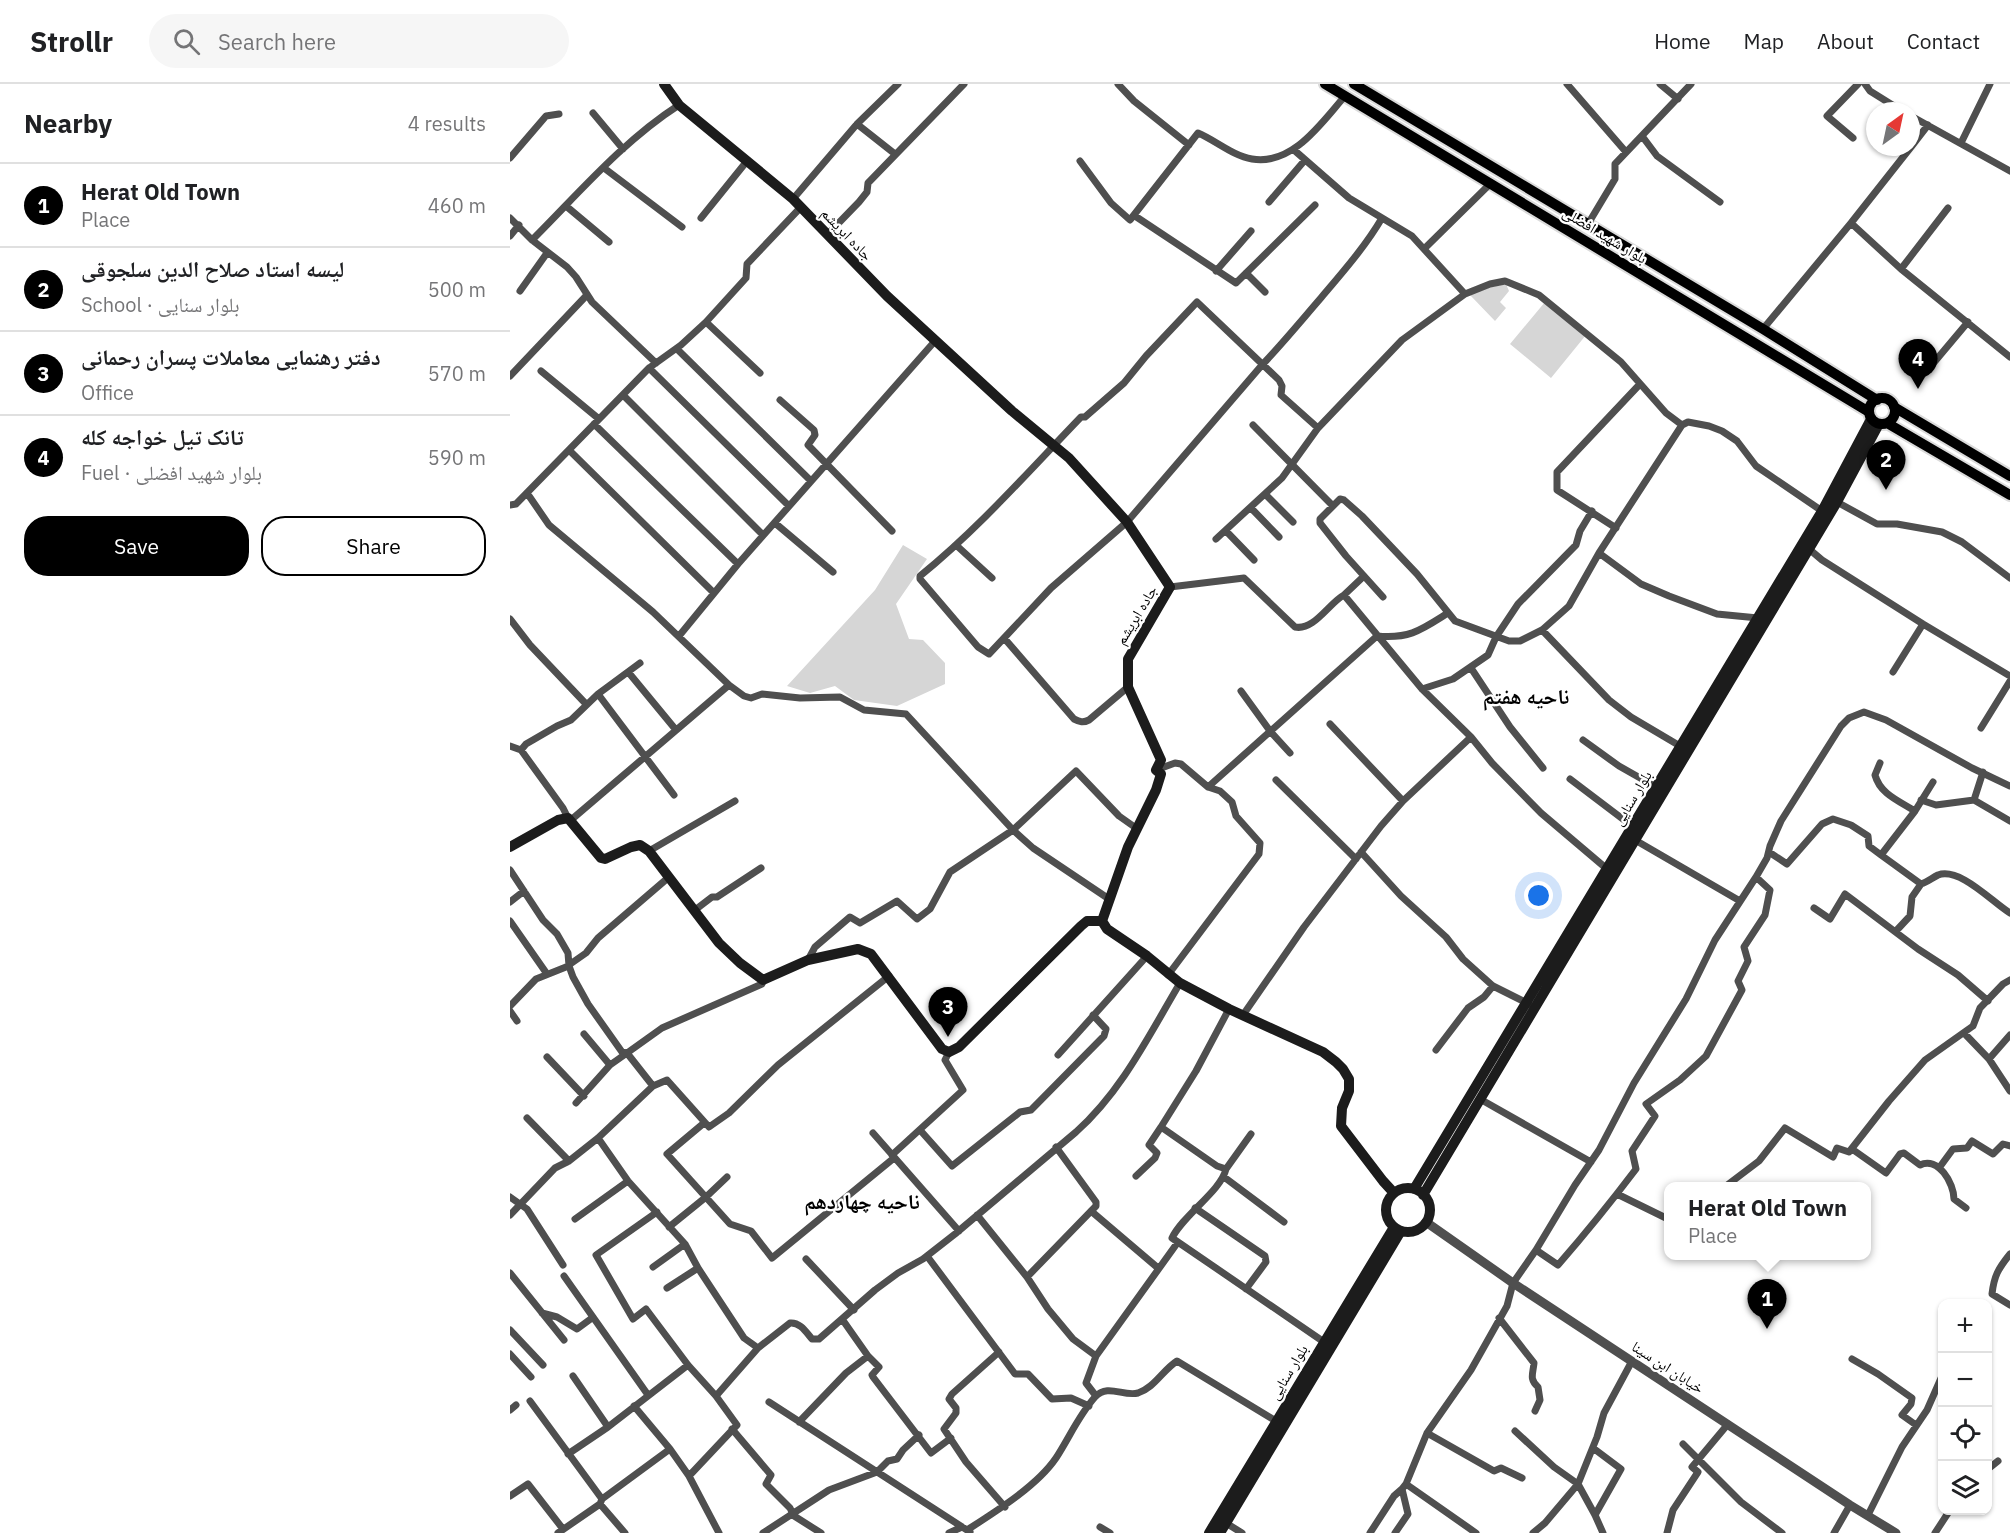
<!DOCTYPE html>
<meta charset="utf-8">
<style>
:root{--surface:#fff;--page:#f6f6f6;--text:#202124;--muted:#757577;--line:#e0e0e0;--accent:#000}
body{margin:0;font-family:"IBM Plex Sans","Noto Naskh Arabic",sans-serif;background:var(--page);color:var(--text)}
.controls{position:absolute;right:18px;bottom:18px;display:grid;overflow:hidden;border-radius:12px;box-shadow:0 2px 4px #0004}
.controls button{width:54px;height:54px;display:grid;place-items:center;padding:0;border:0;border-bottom:2px solid var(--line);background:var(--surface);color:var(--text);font:30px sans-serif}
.compass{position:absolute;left:1356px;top:18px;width:54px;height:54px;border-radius:50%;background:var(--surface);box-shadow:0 2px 4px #0004;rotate:33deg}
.you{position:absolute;left:1029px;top:812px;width:21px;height:21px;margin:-15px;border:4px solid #fff;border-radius:50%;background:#1a73e8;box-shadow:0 0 0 9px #1a73e833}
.badge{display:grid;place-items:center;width:39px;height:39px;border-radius:50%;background:var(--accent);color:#fff;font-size:20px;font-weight:700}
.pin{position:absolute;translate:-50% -50px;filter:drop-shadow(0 2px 3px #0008)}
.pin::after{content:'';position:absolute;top:32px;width:21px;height:18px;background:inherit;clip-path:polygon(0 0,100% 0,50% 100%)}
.popup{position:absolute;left:1154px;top:1098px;width:207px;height:78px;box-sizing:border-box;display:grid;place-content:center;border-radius:12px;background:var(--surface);filter:drop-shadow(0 2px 4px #0005);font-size:20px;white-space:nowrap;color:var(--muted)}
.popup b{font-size:22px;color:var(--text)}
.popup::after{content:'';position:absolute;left:50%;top:100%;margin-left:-12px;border:12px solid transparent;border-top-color:var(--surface)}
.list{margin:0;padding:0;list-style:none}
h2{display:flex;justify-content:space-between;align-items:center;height:78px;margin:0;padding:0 24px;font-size:26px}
h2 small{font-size:20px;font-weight:400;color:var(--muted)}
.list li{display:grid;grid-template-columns:39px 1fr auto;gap:18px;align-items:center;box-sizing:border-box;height:84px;padding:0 24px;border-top:2px solid var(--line)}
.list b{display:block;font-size:22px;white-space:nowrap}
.list p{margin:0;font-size:20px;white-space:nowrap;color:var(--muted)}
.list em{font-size:20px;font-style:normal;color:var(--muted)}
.actions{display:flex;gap:12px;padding:18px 24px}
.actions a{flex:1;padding:14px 0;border:2px solid var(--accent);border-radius:24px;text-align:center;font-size:21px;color:var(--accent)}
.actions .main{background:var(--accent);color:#fff}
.icon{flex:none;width:33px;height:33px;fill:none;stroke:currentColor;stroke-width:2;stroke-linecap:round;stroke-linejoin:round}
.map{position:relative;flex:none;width:1500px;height:1449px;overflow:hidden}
header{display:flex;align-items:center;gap:36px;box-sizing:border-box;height:84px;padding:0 30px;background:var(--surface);border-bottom:2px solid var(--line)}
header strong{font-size:28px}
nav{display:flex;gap:33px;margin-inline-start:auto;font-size:21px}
.search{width:420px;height:54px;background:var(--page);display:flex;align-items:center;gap:15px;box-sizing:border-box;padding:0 21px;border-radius:33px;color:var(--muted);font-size:22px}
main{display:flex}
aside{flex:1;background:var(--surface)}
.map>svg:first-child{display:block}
.green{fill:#d6d6d6}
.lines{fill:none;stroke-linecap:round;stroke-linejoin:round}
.primary-casing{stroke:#dbdbdb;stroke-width:14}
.minor{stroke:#4f4f4f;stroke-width:7}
.tertiary{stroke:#4f4f4f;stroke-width:9}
.secondary{stroke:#1c1c1c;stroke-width:10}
.primary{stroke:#000;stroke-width:10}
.labels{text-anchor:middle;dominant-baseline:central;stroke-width:4.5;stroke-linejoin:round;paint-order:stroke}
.street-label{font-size:15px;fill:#000;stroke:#fff}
.district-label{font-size:21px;font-weight:bold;fill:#000;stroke:#fff}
</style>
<header>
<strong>Strollr</strong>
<div class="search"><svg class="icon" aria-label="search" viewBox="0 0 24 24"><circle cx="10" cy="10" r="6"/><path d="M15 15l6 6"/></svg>Search here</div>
<nav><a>Home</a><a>Map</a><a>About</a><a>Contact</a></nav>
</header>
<main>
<aside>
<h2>Nearby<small>4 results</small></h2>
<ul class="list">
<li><span class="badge">1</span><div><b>Herat Old Town</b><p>Place</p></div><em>460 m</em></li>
<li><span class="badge">2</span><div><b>لیسه استاد صلاح الدین سلجوقی</b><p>School · بلوار سنایی</p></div><em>500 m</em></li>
<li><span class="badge">3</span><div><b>دفتر رهنمایی معاملات پسران رحمانی</b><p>Office</p></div><em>570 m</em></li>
<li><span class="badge">4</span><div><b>تانک تیل خواجه کله</b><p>Fuel · بلوار شهید افضلی</p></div><em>590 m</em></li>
</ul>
<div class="actions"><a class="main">Save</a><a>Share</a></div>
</aside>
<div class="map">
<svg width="1500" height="1449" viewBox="0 0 1500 1449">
<rect width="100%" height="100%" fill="#fff"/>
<path class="green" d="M996 200 999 207 990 218 996 224 985 237 960 211 981 203Z
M1035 218 1076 251 1041 294 1000 260Z
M393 461 417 475 386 520 399 555 413 556 435 579V600L387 622 344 616 325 602 300 609 277 602 365 506Z"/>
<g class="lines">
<g class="primary-casing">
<path id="primary" d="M815 0 1359 328
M844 0 1253 245 1367 316
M1359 327a13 13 0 1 1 26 0a13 13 0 1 1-26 0Z
M1384 323 1500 392
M1377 339 1500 411"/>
</g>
<path class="minor" d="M608 0 624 17 679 61
M1057 0 1116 68
M1150 0 1168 15
M1355 0 1360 7 1392 27
M83 29 113 65
M1401 32 1500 87
M347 40 385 70
M1132 52 1147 72 1210 118
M1343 54 1317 32 1348 0
M1451 59 1480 0
M1401 63 1418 41
M784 66 839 114 902 152 955 210
M0 74 36 32 49 30
M570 77 601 119 620 136 688 49C705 56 723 72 742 75 783 82 812 38 835 12
M94 84 172 143
M283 115 347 40 388 0
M759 118 795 76
M56 122 99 158
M625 132 726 199 805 121
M0 134 22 156 57 183 66 193 82 218 146 279
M191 134 237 77
M1341 139 1391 185 1500 273
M1078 140 1105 95V80L1181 0
M317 151 349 118 357 108 358 99 454 0
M0 152 9 141
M22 156C69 109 113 57 169 21
M915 164 981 99
M1391 185 1438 124
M706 187 741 147
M736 189 755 208
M10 207 37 169
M196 238 236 194 237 180 291 123
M1253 245 1341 139 1401 63
M167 265 301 397
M1421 282 1458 238
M139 284 279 422
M31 287 89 335
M0 292 76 212
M113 311 253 451
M270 316 304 346 305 351 298 361 382 447
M84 340 228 480
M743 341 823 422
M808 344 771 311 772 302 769 296 687 218 636 272 614 299 575 333H571C518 388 469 444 410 492V495L468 563 479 570 541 504 617 438 752 281C772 260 791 237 810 215 832 189 855 163 872 134
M59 366 204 509
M17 409 39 441 143 528 219 601
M755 410 783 438
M1327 418 1367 440H1387L1432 448 1452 458 1500 494
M0 421 6 420 139 284 171 261 196 238 250 289
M741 424 769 453
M265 439 323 488
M1106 444 1047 406V388L1130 300
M716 447 744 476
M706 455 772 394 808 344 892 256 955 210 980 200 995 197 1029 211 1111 278 1156 329 1172 341
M446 461 482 494
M1299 465 1312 476 1413 540 1500 592
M1089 469 1131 500 1159 512 1207 530 1248 534
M660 503 734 494 785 543C804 547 819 519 834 511L912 605 961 653 982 679 1031 729 1097 785
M834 511 854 492
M873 513 836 472 810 439V435L830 415 834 416 852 432 907 490 945 537 999 557H1010L1032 546 1059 522 1089 469 1172 341 1178 338 1199 342 1212 347 1227 357 1246 382 1312 427
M0 535 20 561 76 620
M1032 546 1099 616 1121 633 1170 662
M169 552 228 480 425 257
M494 554 564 635C570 638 573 639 579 636L618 603
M961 584 1000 643 1033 684
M1383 588 1413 540
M119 589 166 646
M912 605 943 595 978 571 986 553 1008 520 1066 461 1070 447 1082 427
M731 607 760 647 780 669
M88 610 164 711
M820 640 893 717
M1471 644 1500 597
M1073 656 1109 682 1146 703
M0 662 11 666 53 724 58 734
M11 666 16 660 47 642 61 636 88 610 130 579
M1370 679 1365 691C1370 710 1389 717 1405 727
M646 686 665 679 671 680 698 703 710 707 722 718 726 732 750 759 749 770 658 891
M1060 695 1122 742
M766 696 846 775
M1423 698 1405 727 1371 771 1411 800C1417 798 1422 794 1428 791 1450 783 1482 818 1500 829
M698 703 867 552C900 555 911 546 938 529
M1411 716 1426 721 1464 716 1473 688
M1464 716 1500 737
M61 736 219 601 234 612 241 614 252 610 290 614 330 613 354 626 396 630 503 746 523 764 599 815
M1125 756 1230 817
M139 767 225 717
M851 768 891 812 936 853 953 875 983 902 1019 920
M1259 768 1277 780 1312 740 1323 735 1341 741 1358 752 1359 762 1371 771
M0 786 33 836 47 850 58 869 59 882 63 893 78 920 112 968 117 969 100 981 66 1019
M0 818 14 807
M1304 824 1320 835 1335 810 1408 865 1448 891 1478 917
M185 826 202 813H207L251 784
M0 837 37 890
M1386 847 1400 832 1402 813 1411 800
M298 876 305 863 340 833 350 839 387 817 407 835 420 825 440 788 503 746 566 687 609 732 626 744
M0 922 26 895 56 883 76 869 88 854 159 793
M719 925 686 987 651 1043 707 1082 716 1085C711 1107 673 1131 662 1154L814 1258
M0 927 7 937
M733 931 794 843 871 742 893 717 961 653
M1454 949 1479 975 1500 1007
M74 950 100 981
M926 966 958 924 974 913 983 902
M548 971 637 872
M37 973 74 1012
M1479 975 1500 951
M143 1002 157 996 199 1043 219 1029 268 981 379 892
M970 1015 1081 1078
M17 1034 59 1077
M194 1039 157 1070 220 1140 241 1147 262 1174 384 1074
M410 1046 442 1082 510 1028 521 1026 594 952 596 945 583 931
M363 1049 449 1147
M88 1054 118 1097 175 1160 188 1184 234 1254 248 1264
M1342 1065 1376 1089 1390 1070 1394 1069 1410 1081C1428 1072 1444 1099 1444 1115L1456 1124
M382 1071 453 1006 435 976 439 968
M1429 1084 1443 1065 1457 1064 1462 1057 1483 1070 1493 1060 1500 1062
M716 1085 741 1050
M626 1092 645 1074 647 1069 639 1061 651 1043
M714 1093 774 1138
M1207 1102H1216L1249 1077 1275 1044 1323 1073 1327 1064 1339 1068 1379 1017 1415 976 1463 942 1470 924 1493 900 1500 896
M1107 1110 1158 1135
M0 1113 17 1125 53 1181
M685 1124 755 1172 756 1178 736 1205
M581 1127 648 1184
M147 1128 86 1171 123 1235 136 1225 178 1281 206 1312
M0 1131 45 1084 59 1077 88 1054 143 1002 117 969 152 944 252 900 253 896
M467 1131 517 1193 538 1225 563 1255 586 1272
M65 1135 118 1097
M159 1143 196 1113 217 1093
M1026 1166 1048 1181C1075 1150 1101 1118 1126 1085L1122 1067 1145 1032 1136 1020 1170 996 1196 972 1232 906 1228 897 1238 877 1234 863 1255 831 1260 806 1246 793
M1500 1170C1488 1185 1484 1192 1482 1210L1500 1221
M417 1172 505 1290H518L542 1315 561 1314 579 1322
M296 1175 344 1226
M143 1183 175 1160
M0 1189 54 1256
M54 1192 138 1311
M517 1193 586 1122V1118L546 1063
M157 1204 188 1184
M32 1229 47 1233 67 1245 82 1234
M989 1234 1024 1279C1023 1290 1019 1295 1028 1303L1030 1316 1025 1327
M332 1235 358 1272 369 1283 362 1291 363 1293 421 1369 441 1354
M0 1246 33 1281
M489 1268 442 1310 439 1315 446 1324V1329L434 1345 456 1378 495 1423
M0 1270 21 1293
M1342 1275 1368 1290 1402 1314 1401 1320 1392 1331 1406 1341
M63 1292 98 1343
M586 1312 576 1299 586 1272 668 1158
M20 1317 92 1415
M259 1318 460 1448
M124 1322 160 1365 179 1392 209 1449
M0 1326 6 1321
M289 1338 336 1289 358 1272
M222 1345 261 1391 256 1400 280 1424 282 1428 281 1430 311 1449
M1005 1347 1044 1383 1068 1400 1085 1431 1093 1449
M917 1349 984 1387 991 1384 1012 1394
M1173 1360 1231 1418 1272 1449
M1083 1364 1111 1385 1085 1431
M58 1370 98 1343 178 1281
M1478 1385 1488 1377
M179 1392 227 1341 206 1312 248 1264 280 1239C290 1238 296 1248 302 1255H309L365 1206 388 1189 413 1175 445 1150 566 1048C612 1007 639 951 670 899
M896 1400 966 1449
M0 1412 18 1400 53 1445
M90 1420 115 1449
M1358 1431 1392 1363 1417 1326 1432 1292
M716 1439 732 1449
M590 1443 600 1449
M457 1446C485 1428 527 1402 546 1374 559 1354 569 1331 585 1313 598 1299 613 1313 628 1309 644 1304 653 1286 667 1277L766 1337
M48 1449 90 1420 92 1415 160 1365
M253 1449 319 1406 367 1388 378 1377 387 1375 393 1366 409 1351
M439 1449 452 1443
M860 1449 884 1412 892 1405
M885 1449 898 1430 892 1405 896 1400 917 1349 961 1286 997 1222 1003 1199 1026 1166 1065 1101 1089 1066 1124 999 1176 915 1205 856 1246 793 1257 774 1260 762 1271 737 1331 642 1339 634 1354 628 1376 636 1462 684 1500 702
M1023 1449 1035 1439 1068 1400 1087 1353 1094 1329 1122 1277
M1157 1449 1163 1426 1188 1388 1182 1383 1218 1340
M1324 1449 1340 1421
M1425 1449 1440 1426"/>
<path class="tertiary" d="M916 1138 1003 1199 1340 1421 1386 1449"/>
<path class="secondary" d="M154 0 169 21 283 115 377 212 502 327 559 374 617 438 660 503 618 575V603L651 676 646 686 651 690 646 706 618 763 592 837 597 845 637 872 670 899 719 925 813 968 826 978 833 985 839 995V1007L832 1024 831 1042 873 1097 884 1109
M0 763 48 736 58 734 91 774 95 775 121 763 130 761 139 767 209 859 230 879 253 896 298 876 348 865 361 870 432 965 439 968 449 963 571 842 577 837H592
M876 1126a22 22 0 1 1 44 0a22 22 0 1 1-44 0Z
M904 1105 1312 427 1361 335
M913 1111 1327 418 1369 340
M699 1449 884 1143
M710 1449 891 1147"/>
<use href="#primary" class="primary"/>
</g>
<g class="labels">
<g class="street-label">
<text transform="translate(337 150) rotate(46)">جاده ابریشم</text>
<text transform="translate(1095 151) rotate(31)">بلوار شهید افضلی</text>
<text transform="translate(626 531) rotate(-59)">جاده ابریشم</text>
<text transform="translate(1122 714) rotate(-59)">بلوار سنایی</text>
<text transform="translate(1158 1283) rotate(33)">خیابان ابن سینا</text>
<text transform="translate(778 1288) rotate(-59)">بلوار سنایی</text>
</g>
<g class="district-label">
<text x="1016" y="612">ناحیه هفتم</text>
<text x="352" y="1117">ناحیه چهاردهم</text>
</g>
</g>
</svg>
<div class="controls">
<button>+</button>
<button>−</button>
<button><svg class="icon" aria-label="locate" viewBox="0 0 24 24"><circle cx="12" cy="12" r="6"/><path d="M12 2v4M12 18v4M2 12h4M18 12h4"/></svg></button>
<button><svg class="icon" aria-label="layers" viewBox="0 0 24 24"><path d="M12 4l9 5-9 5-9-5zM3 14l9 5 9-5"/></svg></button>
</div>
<svg class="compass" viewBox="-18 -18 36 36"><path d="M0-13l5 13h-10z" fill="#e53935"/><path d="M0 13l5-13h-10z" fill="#757577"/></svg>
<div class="you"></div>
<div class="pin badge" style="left:1257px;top:1245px">1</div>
<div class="popup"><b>Herat Old Town</b>Place</div>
<div class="pin badge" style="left:1376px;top:406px">2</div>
<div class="pin badge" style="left:438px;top:953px">3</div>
<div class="pin badge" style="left:1408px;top:305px">4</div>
</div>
</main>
